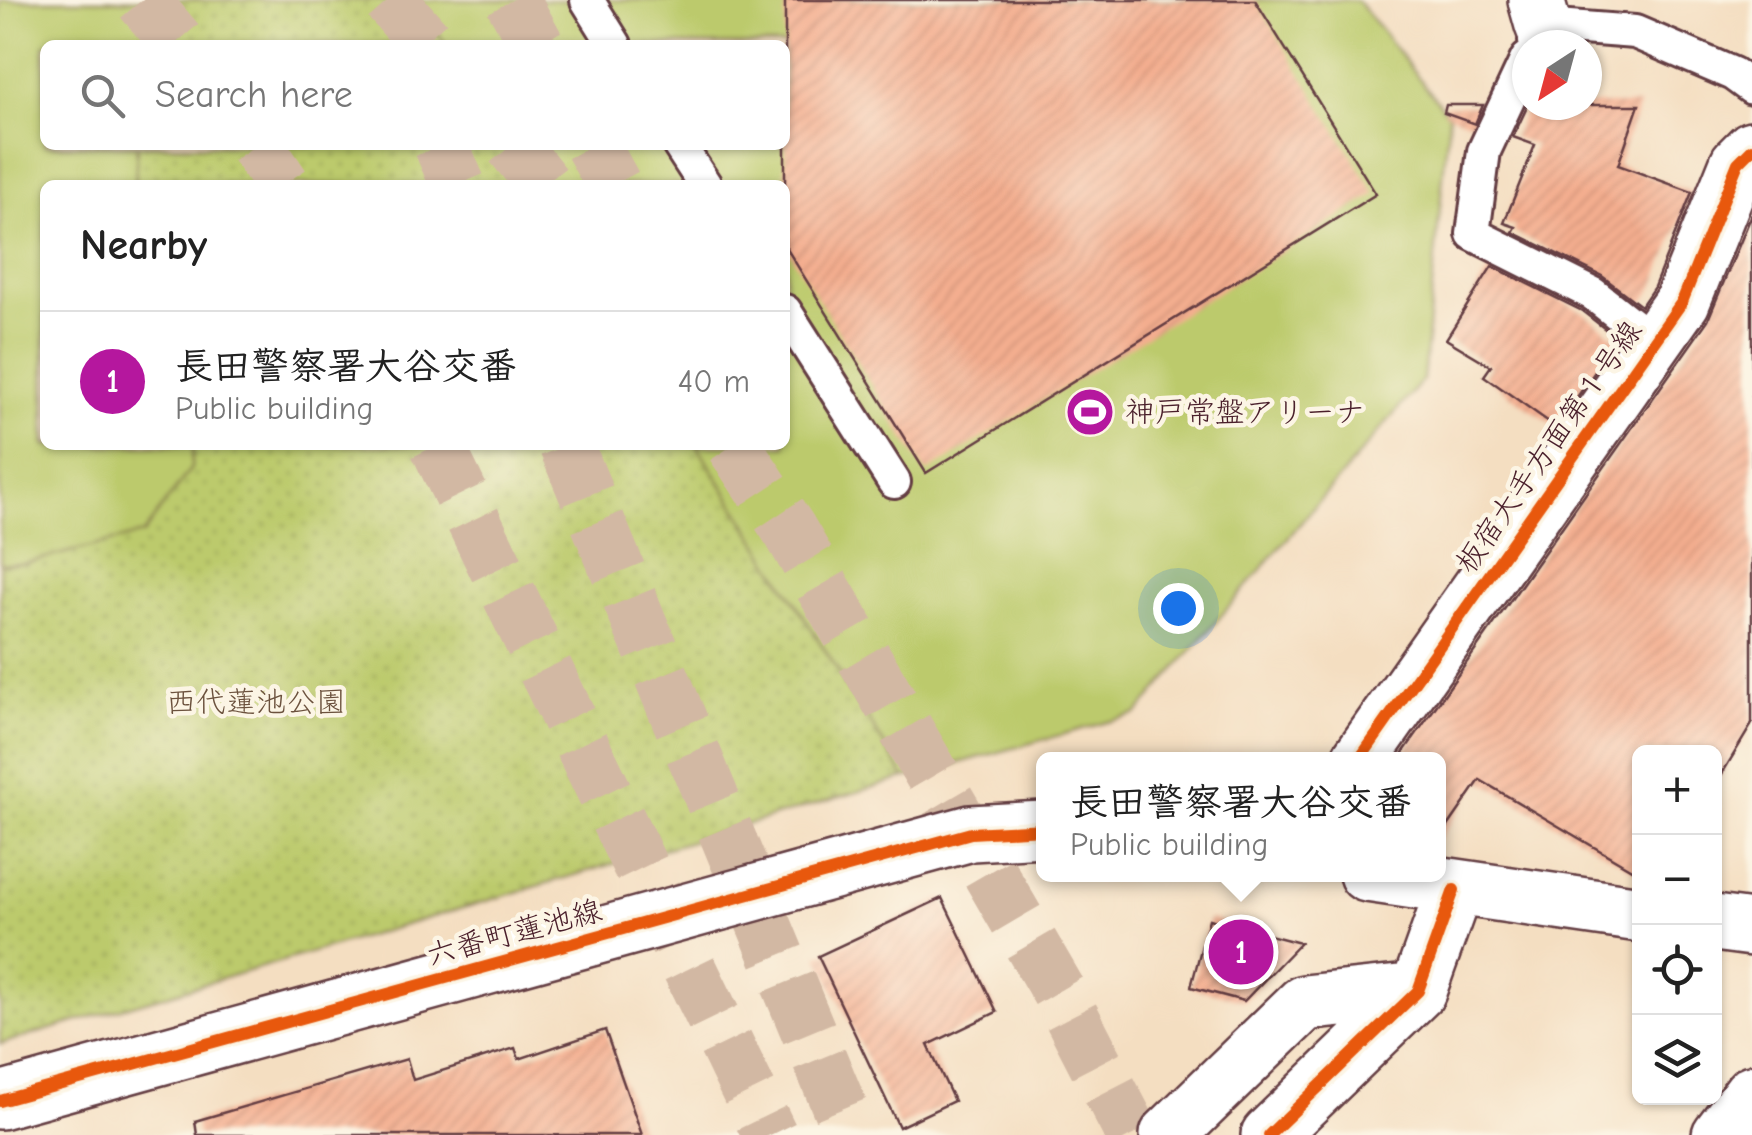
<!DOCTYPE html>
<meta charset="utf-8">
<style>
:root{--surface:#fff;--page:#f2f2f2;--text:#222;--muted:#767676;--line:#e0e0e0;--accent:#b5179e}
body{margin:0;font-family:"Comic Neue","Klee One",sans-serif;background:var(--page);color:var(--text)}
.controls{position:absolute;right:30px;bottom:30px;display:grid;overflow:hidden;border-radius:15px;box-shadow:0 2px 8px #0004}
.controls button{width:90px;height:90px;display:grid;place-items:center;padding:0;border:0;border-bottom:2px solid var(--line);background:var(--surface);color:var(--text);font:50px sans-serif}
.compass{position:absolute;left:1512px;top:30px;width:90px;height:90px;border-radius:50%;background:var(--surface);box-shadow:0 2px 8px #0004;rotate:216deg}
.you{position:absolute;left:1178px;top:608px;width:35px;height:35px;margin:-25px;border:8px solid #fff;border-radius:50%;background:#1a73e8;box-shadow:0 0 0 15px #1a73e833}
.badge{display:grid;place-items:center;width:65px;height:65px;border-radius:50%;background:var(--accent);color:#fff;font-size:32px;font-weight:700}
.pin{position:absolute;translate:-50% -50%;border:5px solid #fff;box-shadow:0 2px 10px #0006}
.popup{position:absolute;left:1036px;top:752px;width:410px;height:130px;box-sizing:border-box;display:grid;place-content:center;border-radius:15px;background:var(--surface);filter:drop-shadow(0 2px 8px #0005);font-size:32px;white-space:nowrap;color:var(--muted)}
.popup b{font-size:38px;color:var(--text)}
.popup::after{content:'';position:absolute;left:50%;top:100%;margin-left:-20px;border:20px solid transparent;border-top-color:var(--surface)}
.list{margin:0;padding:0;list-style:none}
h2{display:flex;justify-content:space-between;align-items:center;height:130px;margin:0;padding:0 40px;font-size:42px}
h2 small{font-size:32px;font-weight:400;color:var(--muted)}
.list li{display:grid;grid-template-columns:65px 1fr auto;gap:30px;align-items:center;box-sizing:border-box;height:140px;padding:0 40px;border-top:2px solid var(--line)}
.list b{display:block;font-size:38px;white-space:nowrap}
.list p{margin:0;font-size:32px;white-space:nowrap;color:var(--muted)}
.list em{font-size:32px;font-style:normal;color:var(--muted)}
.icon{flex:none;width:55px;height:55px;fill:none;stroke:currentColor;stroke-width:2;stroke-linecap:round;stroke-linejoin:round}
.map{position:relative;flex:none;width:1752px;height:1135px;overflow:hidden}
.search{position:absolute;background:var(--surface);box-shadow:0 2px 8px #0004;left:40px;top:40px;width:750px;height:110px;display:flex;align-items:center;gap:25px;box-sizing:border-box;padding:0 35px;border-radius:15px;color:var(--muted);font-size:38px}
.panel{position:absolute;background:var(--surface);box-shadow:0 2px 8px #0004;left:40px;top:180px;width:750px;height:270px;border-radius:15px}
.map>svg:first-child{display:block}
.park{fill:url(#park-dots);stroke:#83744c;stroke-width:2.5}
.pitch{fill:#bcca6c;stroke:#83744c;stroke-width:2.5}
.building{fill:url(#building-hatch)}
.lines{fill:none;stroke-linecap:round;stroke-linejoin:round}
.motorway-tunnel{stroke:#d2b8a3;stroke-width:55;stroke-dasharray:55 28;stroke-linecap:butt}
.service-casing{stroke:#643c42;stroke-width:38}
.minor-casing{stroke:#643c42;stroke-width:60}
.service{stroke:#fff;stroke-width:32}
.minor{stroke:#fff;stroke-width:55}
.cycleway-casing{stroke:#fcf5e5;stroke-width:19}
.cycleway{stroke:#e8590c;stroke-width:12}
.labels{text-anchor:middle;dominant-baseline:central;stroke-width:9;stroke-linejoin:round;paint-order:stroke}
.poi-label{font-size:30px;fill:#4a1f2b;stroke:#fcf5e5;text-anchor:start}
.street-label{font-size:30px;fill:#4a1f2b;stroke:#fcf5e5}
.park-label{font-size:30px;fill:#6c523e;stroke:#fcf5e5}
</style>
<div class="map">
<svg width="1752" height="1135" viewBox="0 0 1752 1135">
<defs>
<pattern id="park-dots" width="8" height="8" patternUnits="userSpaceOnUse" patternTransform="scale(2.5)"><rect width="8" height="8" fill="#bcca6c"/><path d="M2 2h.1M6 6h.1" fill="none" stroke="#a3ad5e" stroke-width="1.8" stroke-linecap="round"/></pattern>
<pattern id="building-hatch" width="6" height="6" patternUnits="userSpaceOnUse" patternTransform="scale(2.5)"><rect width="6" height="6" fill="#f4ae8f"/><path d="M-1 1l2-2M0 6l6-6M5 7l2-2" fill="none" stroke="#d3957c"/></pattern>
</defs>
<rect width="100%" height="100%" fill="#fcf5e5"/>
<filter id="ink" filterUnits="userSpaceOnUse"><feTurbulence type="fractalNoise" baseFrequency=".01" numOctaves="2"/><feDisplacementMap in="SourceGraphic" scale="20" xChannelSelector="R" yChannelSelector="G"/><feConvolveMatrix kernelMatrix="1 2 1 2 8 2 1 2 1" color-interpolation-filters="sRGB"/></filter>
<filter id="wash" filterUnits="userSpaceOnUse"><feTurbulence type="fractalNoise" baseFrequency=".0048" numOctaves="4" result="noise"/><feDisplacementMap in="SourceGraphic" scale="40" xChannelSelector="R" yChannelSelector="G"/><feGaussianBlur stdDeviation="2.25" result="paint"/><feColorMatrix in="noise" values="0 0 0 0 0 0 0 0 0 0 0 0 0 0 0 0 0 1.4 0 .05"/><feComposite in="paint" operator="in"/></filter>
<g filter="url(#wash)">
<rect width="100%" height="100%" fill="#f4dec1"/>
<path class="park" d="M0 0H418L446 45H45V145H509L534 185H45V445H697L905 778 0 1044Z"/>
<path class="pitch" d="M0 0H173L161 45H45V145H137L135 185H45V445H193L191 468 143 534 25 563 0 564Z
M418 0H1357L1449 116 1423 380 1137 714 905 778 697 445H785V185H534L509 145H785V45H446Z"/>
<g id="blocks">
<path class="building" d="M785 0H1255L1376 194 926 473 785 246Z
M1446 105H1483L1475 124 1444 113Z
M1528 105H1639L1618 165 1692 192 1654 287 1641 306 1602 276 1513 232 1516 227 1504 223 1535 145 1513 137Z
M1752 214V724L1714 787V752H1640V874L1480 780 1438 841V760H1398L1708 320Z
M1492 266 1582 311 1618 339 1556 427 1484 376 1491 366 1446 339Z
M942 898 997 1012 928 1045 954 1101 899 1127 818 956Z
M1209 919 1300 943 1244 1001 1191 987Z
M605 1030 642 1135H197L195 1121 407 1059 413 1080 515 1048 519 1059Z"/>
</g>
</g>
<g filter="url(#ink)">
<use href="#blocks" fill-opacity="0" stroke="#643c42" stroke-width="2.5"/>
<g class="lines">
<path class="motorway-tunnel" d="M142 0 180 45
M389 0 429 45
M512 0 537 45
M256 145 283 185
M441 145 458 185
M512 145 544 185
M592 145 614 185
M437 445 770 1135
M566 445 851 1135
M733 445 790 531 1059 992 1133 1135"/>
<g class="service-casing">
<path id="service" d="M587 0 615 45
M1535 41 1543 25 1635 32 1733 74 1752 88
M1527 59 1484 151 1473 234 1593 294 1654 342
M679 145 705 185
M785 311 894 482"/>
</g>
<g class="minor-casing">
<path id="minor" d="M1536 0 1543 25
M1359 760 1682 302 1738 163 1752 149
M1367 874 1640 914
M1714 923 1752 928
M0 1101 971 833 1044 829
M1168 1135 1304 1003 1418 991
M1269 1135 1418 991 1454 890
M1720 1135 1752 1093"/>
</g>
<use href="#service" class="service"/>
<use href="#minor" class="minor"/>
<g class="cycleway-casing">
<path id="cycleway" d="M1359 760 1682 302 1738 163 1752 149
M0 1101 971 833 1044 829
M1269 1135 1418 991 1454 890"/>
</g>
<use href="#cycleway" class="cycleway"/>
</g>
</g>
<defs>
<g id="stadium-disc" transform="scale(2.5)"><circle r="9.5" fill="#b5179e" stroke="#fcf5e5"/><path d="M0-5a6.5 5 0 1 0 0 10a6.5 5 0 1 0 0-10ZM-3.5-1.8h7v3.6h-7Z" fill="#fff"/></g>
</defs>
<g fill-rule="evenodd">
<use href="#stadium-disc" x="1090" y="412"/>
</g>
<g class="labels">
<g class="poi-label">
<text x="1125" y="412">神戸常盤アリーナ</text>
</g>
<g class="street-label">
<text transform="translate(1549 447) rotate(-55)">板宿大手方面第１号線</text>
<text transform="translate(514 933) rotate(-15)">六番町蓮池線</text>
</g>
<g class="park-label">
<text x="256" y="702">西代蓮池公園</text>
</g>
</g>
</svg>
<div class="controls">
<button>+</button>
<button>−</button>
<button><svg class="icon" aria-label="locate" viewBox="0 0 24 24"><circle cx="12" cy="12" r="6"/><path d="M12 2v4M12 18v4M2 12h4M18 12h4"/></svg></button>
<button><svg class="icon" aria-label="layers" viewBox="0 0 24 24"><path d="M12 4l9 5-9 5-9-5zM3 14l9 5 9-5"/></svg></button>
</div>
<svg class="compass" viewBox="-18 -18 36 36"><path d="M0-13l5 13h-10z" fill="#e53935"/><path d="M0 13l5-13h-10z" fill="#767676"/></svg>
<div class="you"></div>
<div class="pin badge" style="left:1241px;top:952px">1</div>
<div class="popup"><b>長田警察署大谷交番</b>Public building</div>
<div class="search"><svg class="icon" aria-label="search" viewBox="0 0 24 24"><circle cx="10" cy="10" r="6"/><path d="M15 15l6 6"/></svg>Search here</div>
<section class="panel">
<h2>Nearby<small></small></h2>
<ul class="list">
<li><span class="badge">1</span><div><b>長田警察署大谷交番</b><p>Public building</p></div><em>40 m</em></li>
</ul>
</section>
</div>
